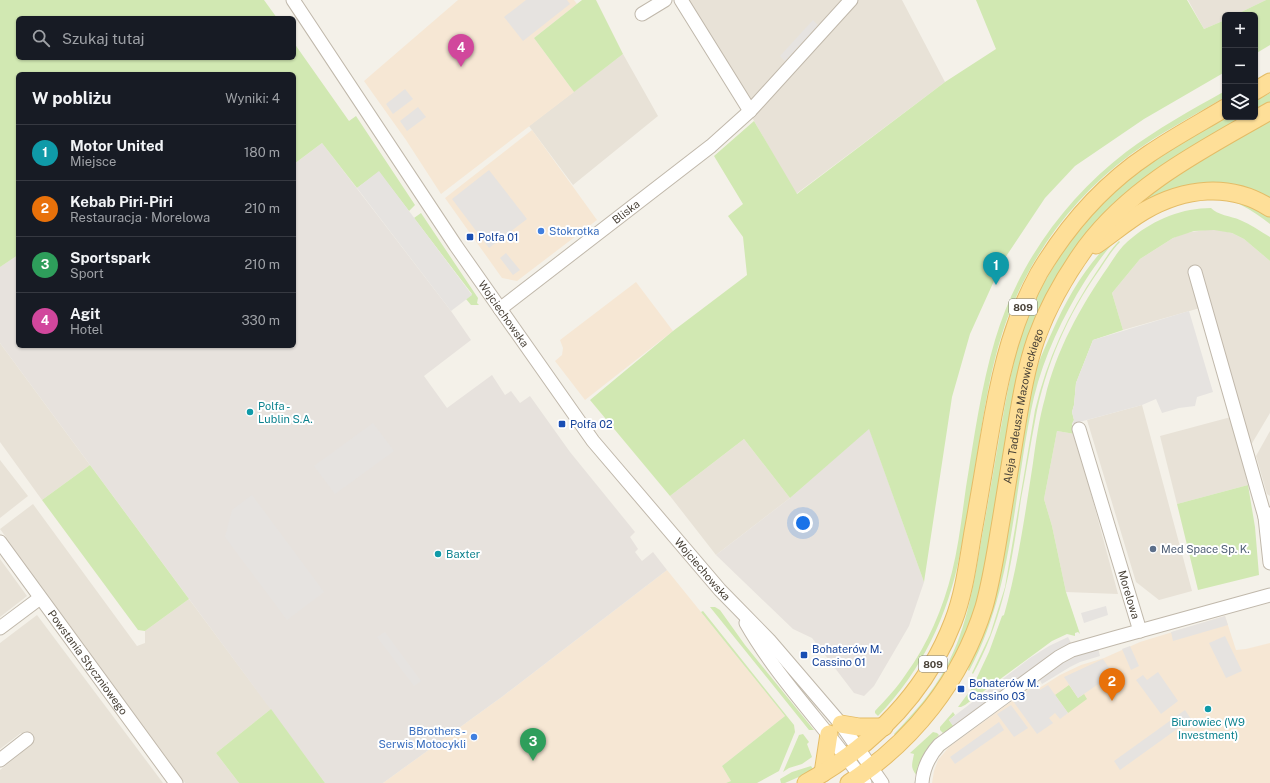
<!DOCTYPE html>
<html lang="pl">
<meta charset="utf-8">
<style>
:root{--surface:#171b24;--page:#20242c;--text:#f1f3f6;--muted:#9ea1a6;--line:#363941;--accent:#1a73e8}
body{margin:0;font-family:"Public Sans",sans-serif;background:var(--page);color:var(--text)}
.controls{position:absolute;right:12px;top:12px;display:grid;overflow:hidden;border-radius:6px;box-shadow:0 1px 3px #0004}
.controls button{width:36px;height:36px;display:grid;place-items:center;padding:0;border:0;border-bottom:1px solid var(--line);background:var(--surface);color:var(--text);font:20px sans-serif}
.you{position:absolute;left:803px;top:523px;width:14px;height:14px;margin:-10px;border:3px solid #fff;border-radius:50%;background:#1a73e8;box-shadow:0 0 0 6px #1a73e833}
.badge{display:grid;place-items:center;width:26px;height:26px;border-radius:50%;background:var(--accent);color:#fff;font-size:13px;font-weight:700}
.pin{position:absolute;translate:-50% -33px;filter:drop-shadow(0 1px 2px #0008)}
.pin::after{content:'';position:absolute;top:21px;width:14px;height:12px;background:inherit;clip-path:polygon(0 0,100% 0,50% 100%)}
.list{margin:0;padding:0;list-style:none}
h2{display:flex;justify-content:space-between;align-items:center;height:52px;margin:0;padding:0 16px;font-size:17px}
h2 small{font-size:13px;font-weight:400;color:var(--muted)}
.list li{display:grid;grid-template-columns:26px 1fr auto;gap:12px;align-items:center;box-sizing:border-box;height:56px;padding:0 16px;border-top:1px solid var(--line)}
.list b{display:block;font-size:15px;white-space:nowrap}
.list p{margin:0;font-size:13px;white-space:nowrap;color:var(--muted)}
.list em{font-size:13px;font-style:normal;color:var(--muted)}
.icon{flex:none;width:22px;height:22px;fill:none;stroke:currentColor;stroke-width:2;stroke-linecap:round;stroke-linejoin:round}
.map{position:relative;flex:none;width:1270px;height:783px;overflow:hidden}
.search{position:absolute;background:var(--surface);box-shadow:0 1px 3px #0004;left:16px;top:16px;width:280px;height:44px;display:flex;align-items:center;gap:10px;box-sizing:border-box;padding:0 14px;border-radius:6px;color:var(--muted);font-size:15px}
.panel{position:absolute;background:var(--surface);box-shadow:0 1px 3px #0004;left:16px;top:72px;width:280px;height:276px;border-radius:6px}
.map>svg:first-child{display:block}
.residential{fill:#e8e2d7}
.commercial{fill:#f6e7d4}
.industrial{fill:#e7e2dd}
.green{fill:#d1e8b2}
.parking{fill:#e6e3e0}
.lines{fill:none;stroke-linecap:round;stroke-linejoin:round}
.minor-casing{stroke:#c0b8ab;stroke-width:15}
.major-casing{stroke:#e4bc67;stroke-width:19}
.minor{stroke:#fff;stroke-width:13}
.major{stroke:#fedf98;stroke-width:17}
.shop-dot{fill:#3f7fe0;stroke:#fff;stroke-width:1.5}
.transit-dot{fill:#1a4fb4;stroke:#fff;stroke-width:1.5}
.culture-dot{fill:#0f9aa8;stroke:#fff;stroke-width:1.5}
.service-dot{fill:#5c6f8a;stroke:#fff;stroke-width:1.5}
.labels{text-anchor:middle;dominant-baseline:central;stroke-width:4;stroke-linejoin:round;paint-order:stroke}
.shield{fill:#fff;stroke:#7f7a73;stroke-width:1}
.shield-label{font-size:10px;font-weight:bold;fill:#484137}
.street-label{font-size:11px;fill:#484137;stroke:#fff}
.shop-label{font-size:11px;fill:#366cbe;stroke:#fff;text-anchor:start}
.transit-label{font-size:11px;fill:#164399;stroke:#fff;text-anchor:start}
.culture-label{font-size:11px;fill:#0d838f;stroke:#fff;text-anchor:start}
.service-label{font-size:11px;fill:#4e5e75;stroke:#fff;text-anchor:start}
</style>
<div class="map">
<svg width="1270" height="783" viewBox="0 0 1270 783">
<rect width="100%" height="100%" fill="#f4f1e9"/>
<path class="residential" d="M681 0H902L945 82 796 194 749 112Z
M1188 0H1266L1235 15H1225V20L1204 29Z
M623 54 658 116 573 185 529 126Z
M1205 230H1219L1232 233 1244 239 1270 261V413L1251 445 1200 267 1189 270 1200 308 1123 330 1112 293 1140 259 1173 238 1185 233Z
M0 343 90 465 42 500 0 442Z
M1142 405 1192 591 1159 600 1136 582 1087 420Z
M1231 417 1248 485 1177 504 1160 436Z
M1057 431 1075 434 1118 594 1066 592 1052 526 1044 499Z
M1270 431V496L1267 494 1256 456Z
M744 439 790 498 716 555 670 496Z
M0 460 28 496 0 518Z
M33 504 137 646 145 643V631L189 599 271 709 216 753 239 783H185L0 529Z
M0 559 27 596 0 617Z
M37 615 163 783H0V770L30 746 21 733 0 749V643Z"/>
<path class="commercial" d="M458 0H574L577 4 534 38 574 92 441 194 406 140 364 81Z
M532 130 597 220 517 281 502 278 445 198Z
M636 282 673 331 585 400 555 361 562 355 563 348 560 340Z
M667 570 785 716 722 766 731 781 726 783H383L503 696Z
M1225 616 1236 650 1246 649 1270 643V783H932L934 771 938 760 949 747 1037 683 1041 687 1060 675 1081 665 1104 658 1140 642Z"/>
<path class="industrial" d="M322 143 451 311 471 340 424 376 447 408 492 375 505 395 511 391 520 403 530 396 570 452 635 532 630 537 638 549 635 552 638 556 642 561 653 552 667 570 503 696 383 783H325L0 343V267L18 255V346H294V164Z
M869 428 924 582 909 626 874 686 864 696 854 693 812 638 793 629 716 555 790 498Z"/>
<path class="green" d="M0 0H264L277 18H18V58H294V43L349 121 356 116 415 205 409 211 379 172 357 188 322 143 294 164V74H18V255L0 267Z
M582 0H596L623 54 574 92 534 38Z
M976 0H1187L1204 29 1225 20V72L1144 119 1075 166 1045 198 1003 261 970 334 952 397 924 582 869 429 790 498 744 439 670 496 590 400 673 331 747 275 743 237 728 216 743 204 714 156 754 121 797 194 945 82 996 49Z
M1266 0H1270V45L1255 54V15H1235Z
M1225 91V97C1193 116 1160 133 1130 155 1070 199 1024 264 1002 334 990 372 984 411 978 450 972 485 967 519 960 554 948 615 922 671 878 716L875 713V711C886 699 897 688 906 674 928 644 943 608 952 572 959 544 962 515 966 487 974 438 981 387 995 340 1017 265 1065 199 1126 152 1157 129 1191 110 1225 91Z
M1270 93V102L1255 110V101Z
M1228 117H1244L1176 158 1048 297 982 589 967 632 937 690 897 738 894 734C913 714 933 692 946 667 968 627 974 581 982 536 990 493 997 449 1005 405 1010 379 1015 352 1024 326 1043 275 1077 228 1117 190 1150 160 1189 139 1228 117Z
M1270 118V200L1250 190 1133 209 1153 190Z
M1201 196C1228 195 1247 200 1270 215V224C1261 217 1251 210 1241 205 1219 193 1182 200 1160 210 1124 227 1107 247 1085 281 1063 316 1044 356 1034 397 1030 414 1027 432 1024 450 1012 525 1006 603 969 671L968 670C978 635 993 603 1000 567 1011 511 1016 455 1027 400 1032 376 1042 354 1052 332 1081 266 1125 207 1201 196Z
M1211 208C1217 215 1231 216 1240 220 1250 224 1260 231 1270 237V261L1244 239 1232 233 1214 230 1194 231 1173 238 1140 259 1112 293 1123 330 1093 340 1076 383 1074 405 1072 412 1074 420 1072 424 1075 434 1057 431 1044 499 1052 526 1066 592 1080 634 1078 632 1075 633V636L1067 634 1052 641 965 705 961 707H958L972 688 989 652 1002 616 1004 615C1018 566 1025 514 1033 463 1036 441 1039 419 1045 398 1056 351 1080 307 1108 267 1115 256 1122 245 1133 237 1155 219 1183 208 1211 208Z
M421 213 478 298 477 303 479 305H471L466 299 472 294 414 218Z
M1119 241 1120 242C1112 250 1106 260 1100 269 1068 314 1045 366 1035 421 1030 447 1026 473 1021 499 1012 561 1004 618 973 674L972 673 990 635 1005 587 1035 410C1047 360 1068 313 1097 271 1104 261 1110 250 1119 241Z
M90 465 189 599 145 631 138 630 42 500Z
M1248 485 1255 527 1259 575 1198 590 1177 504Z
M710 607H715L720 610 745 645 814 730H809Z
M703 611 794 725 795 732 779 771 757 783H726L731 781 722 766 785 716 701 612Z
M1069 685 1078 698 1084 694 1087 699 1068 713 1055 695Z
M271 709 325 783H239L216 753Z
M953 712 955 715 949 720 954 727 943 733 940 730V727Z
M933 732 937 733 939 735 930 746 921 760 917 776C910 767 912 765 914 754L910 753Z
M803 734 809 742 807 744 812 757 802 764 789 768 783 772 799 735Z
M811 766 813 769 810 772 785 783H781L780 779 792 772Z"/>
<path class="parking" d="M526 0H567L570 4 523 41 504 17Z
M813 20 818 25 785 61 780 56Z
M405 89 413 99 393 114 386 104Z
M418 107 426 117 407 131 400 121Z
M489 170 527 219 489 248 452 199Z
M379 171 472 295 451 311 357 188Z
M506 253 520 270 513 275 500 258Z
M1189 311 1213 392 1197 397 1195 406 1179 408 1162 413 1156 399 1142 405 1072 424 1074 420 1072 412 1074 405 1076 383 1093 340Z
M373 423 394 451 335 494 314 466Z
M252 495 324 592 287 620 225 537 232 510Z
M1106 606 1108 615 1084 623 1081 613Z
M1225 616 1228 625 1173 641 1171 632Z
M385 632 421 681 414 686 377 637Z
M1225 636 1242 671 1226 678 1209 643Z
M1068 637 1072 645 1053 654 1036 666 954 727 949 720 1030 658 1049 646Z
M1130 646 1139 666 1131 670 1122 649Z
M1098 648 1100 656 1080 662 1070 667 1042 684 1038 677 1074 655Z
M1103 659 1113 674 1078 698 1064 677Z
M1158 672 1178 701 1161 714 1136 680 1143 675 1147 680Z
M1036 685 1040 690 1048 685 1068 713 1060 719 1055 713 1049 718 1053 723 1037 734 1013 701Z
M1011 705 1028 728 1014 737 997 714Z
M1185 710 1191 719 1120 770 1114 761Z
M999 722 1004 730 955 764 950 757Z"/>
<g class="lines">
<g class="minor-casing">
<g id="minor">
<path id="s1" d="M293 0 456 246 593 441 720 590 769 640 841 724 882 783"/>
<path d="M681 0 750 111"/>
<path d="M642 14 665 0"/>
<path d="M1195 272 1265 517 1270 514"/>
<path id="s2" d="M500 309 711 146 750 111 851 0"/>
<path id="s3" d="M1079 429 1140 631"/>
<path d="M1265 517 1270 563"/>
<path id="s4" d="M0 542 176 783"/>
<path d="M746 623C779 681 827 728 865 783"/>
<path d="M0 628 40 598"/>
<path d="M0 760 27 739"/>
<path d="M922 783C923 769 929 756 939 745L1059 657 1072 650 1114 638 1270 595"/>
</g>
</g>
<g class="major-casing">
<g id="major">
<path d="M1255 91 1270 82"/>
<path d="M1096 245C1112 234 1127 221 1144 211 1184 188 1230 182 1270 208"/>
<path d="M841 724 859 727H884"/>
<path d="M823 773 829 734"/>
<path d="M806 783C872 746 925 695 953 622 964 594 968 562 973 532 980 494 986 455 993 416 1002 366 1014 318 1039 273 1067 226 1104 184 1149 154 1174 137 1200 123 1225 108"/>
<path id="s5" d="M849 783C913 741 961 681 984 607 992 579 996 550 1001 521 1006 490 1011 460 1016 429 1021 399 1026 368 1036 339 1048 306 1065 276 1086 247 1133 184 1204 149 1270 111"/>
</g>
</g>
<use href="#minor" class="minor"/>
<use href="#major" class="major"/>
</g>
<g class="shop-dot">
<circle cx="541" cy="231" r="4"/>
<circle cx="474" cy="737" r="4"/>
</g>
<g class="transit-dot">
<rect x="466" y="233" width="8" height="8" rx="2"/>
<rect x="558" y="420" width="8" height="8" rx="2"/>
<rect x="800" y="651" width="8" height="8" rx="2"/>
<rect x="957" y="685" width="8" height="8" rx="2"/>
</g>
<g class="culture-dot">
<circle cx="250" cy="412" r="4"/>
<circle cx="438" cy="554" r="4"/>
<circle cx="1208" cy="709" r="4"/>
</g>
<circle class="service-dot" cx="1153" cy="549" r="4"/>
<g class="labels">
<g class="shield">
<rect x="1009" y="299" width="28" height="16" rx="3"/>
<rect x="919" y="656" width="28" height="16" rx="3"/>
</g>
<g class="shield-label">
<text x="1023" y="307">809</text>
<text x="933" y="664">809</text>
</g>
<g class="street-label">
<text stroke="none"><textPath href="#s2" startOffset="159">Bliska</textPath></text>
<text stroke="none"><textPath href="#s1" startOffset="378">Wojciechowska</textPath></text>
<text stroke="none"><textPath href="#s5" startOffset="431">Aleja Tadeusza Mazowieckiego</textPath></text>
<text stroke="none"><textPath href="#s1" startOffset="702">Wojciechowska</textPath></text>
<text stroke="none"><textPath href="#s3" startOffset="173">Morelowa</textPath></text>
<text stroke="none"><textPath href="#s4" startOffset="149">Powstania Styczniowego</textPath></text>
</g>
<g class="shop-label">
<text x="549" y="231">Stokrotka</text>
<text x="466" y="731" text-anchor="end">BBrothers -<tspan x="466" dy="13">Serwis Motocykli</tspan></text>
</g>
<g class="transit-label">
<text x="478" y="237">Polfa 01</text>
<text x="570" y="424">Polfa 02</text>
<text x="812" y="649">Bohaterów M.<tspan x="812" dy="13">Cassino 01</tspan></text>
<text x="969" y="683">Bohaterów M.<tspan x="969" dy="13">Cassino 03</tspan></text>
</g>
<g class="culture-label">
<text x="258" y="406">Polfa -<tspan x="258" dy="13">Lublin S.A.</tspan></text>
<text x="446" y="554">Baxter</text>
<text x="1208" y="722" text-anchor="middle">Biurowiec (W9<tspan x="1208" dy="13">Investment)</tspan></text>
</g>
<g class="service-label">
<text x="1161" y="549">Med Space Sp. K.</text>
</g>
</g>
</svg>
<div class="controls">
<button>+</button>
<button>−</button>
<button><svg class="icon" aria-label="layers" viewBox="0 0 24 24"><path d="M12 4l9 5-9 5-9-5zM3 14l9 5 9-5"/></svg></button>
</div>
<div class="you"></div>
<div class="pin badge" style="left:996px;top:285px;background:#0f9aa8">1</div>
<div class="pin badge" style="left:1112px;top:701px;background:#e8710a">2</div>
<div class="pin badge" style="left:533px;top:761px;background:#2e9e5b">3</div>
<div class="pin badge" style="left:461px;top:67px;background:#d1479c">4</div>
<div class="search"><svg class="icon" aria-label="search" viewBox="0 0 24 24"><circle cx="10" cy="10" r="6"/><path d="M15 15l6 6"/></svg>Szukaj tutaj</div>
<section class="panel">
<h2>W pobliżu<small>Wyniki: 4</small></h2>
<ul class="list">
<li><span class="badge" style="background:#0f9aa8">1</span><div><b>Motor United</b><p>Miejsce</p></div><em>180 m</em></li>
<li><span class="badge" style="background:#e8710a">2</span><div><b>Kebab Piri-Piri</b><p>Restauracja · Morelowa</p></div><em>210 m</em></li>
<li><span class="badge" style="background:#2e9e5b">3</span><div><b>Sportspark</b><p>Sport</p></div><em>210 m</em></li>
<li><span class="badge" style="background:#d1479c">4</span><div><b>Agit</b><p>Hotel</p></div><em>330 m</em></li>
</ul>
</section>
</div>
